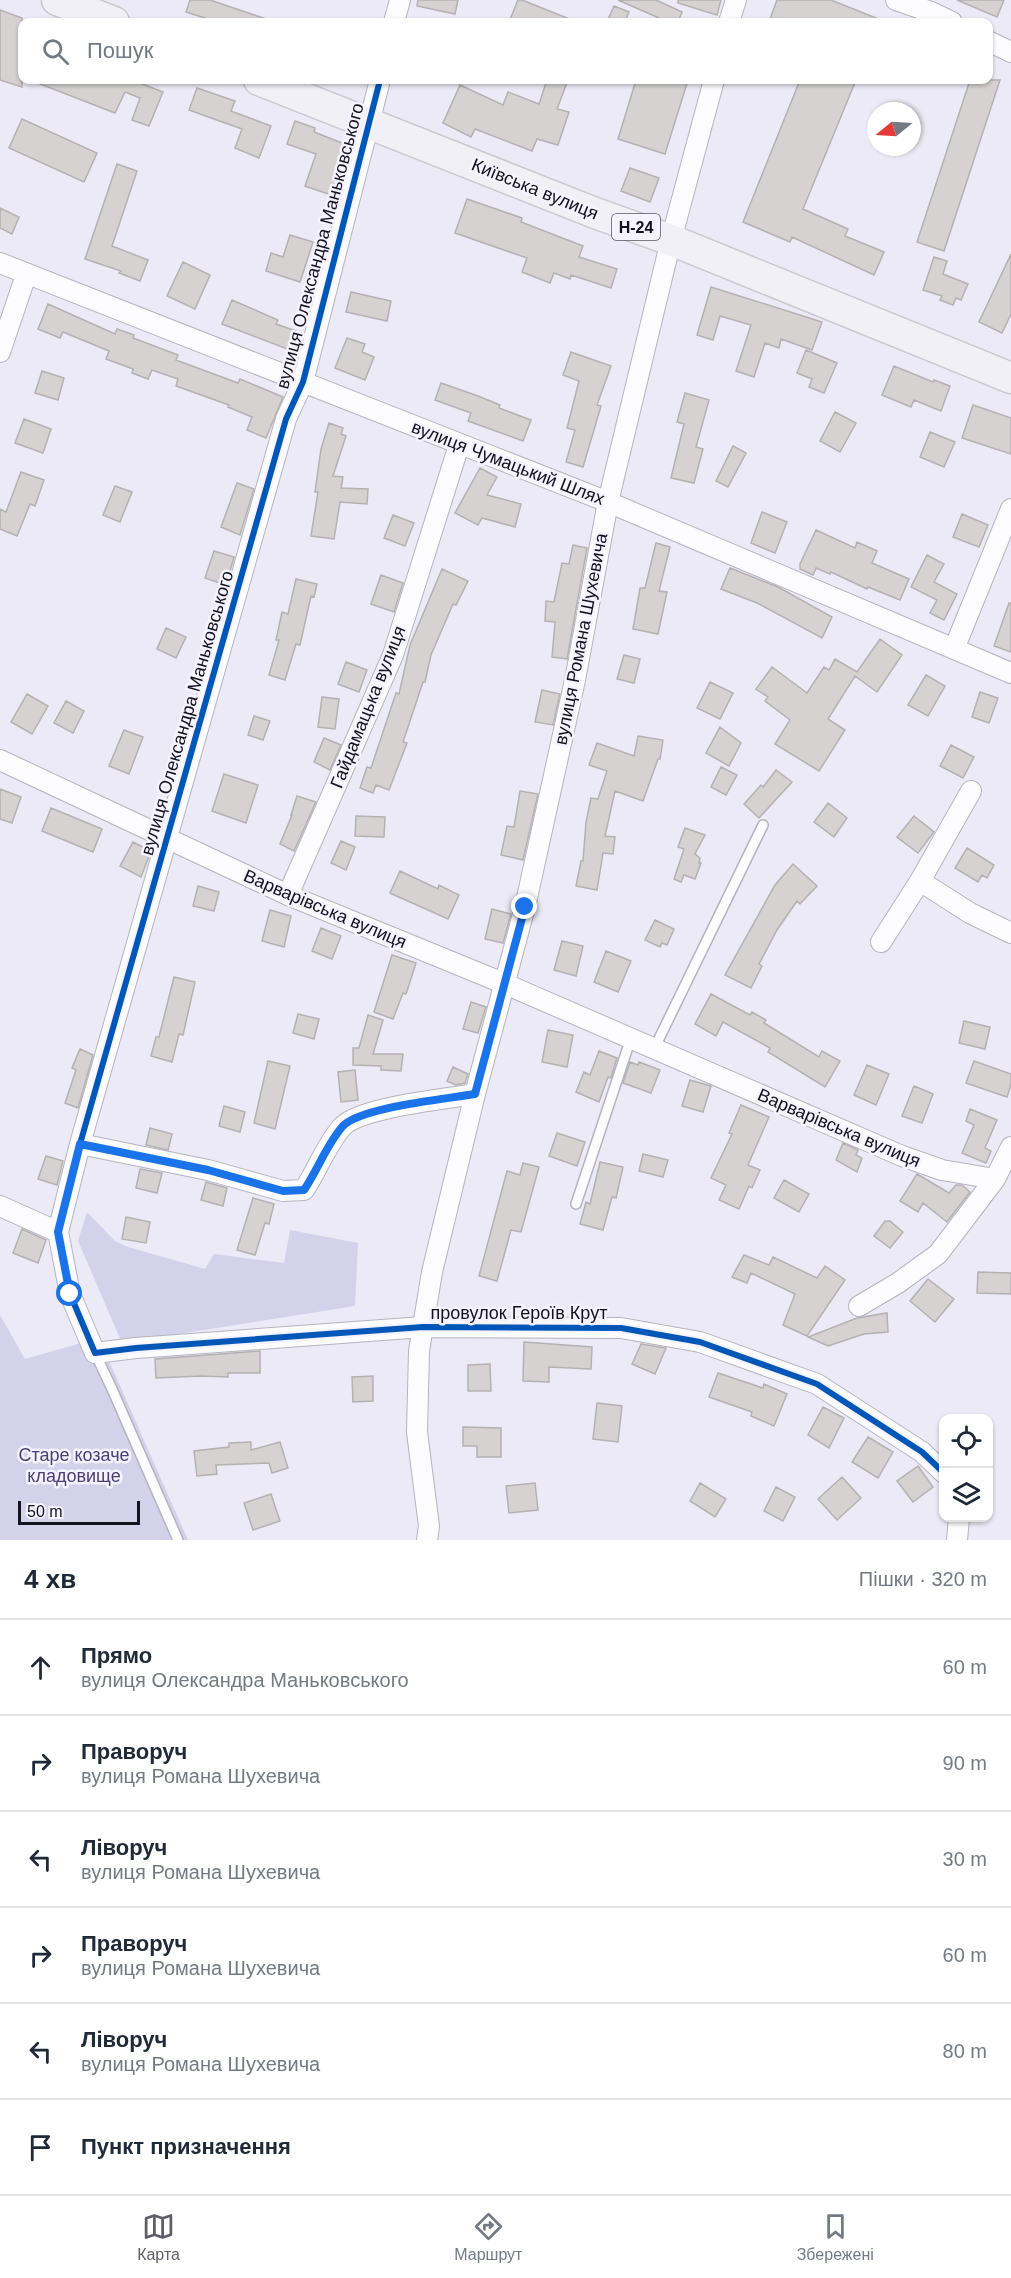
<!DOCTYPE html>
<html lang="uk">
<meta charset="utf-8">
<style>
:root{--surface:#fff;--page:#f2f2f3;--text:#1f2937;--muted:#747a83;--line:#e0e1e3;--accent:#5f5e68}
body{margin:0;font-family:Arial,sans-serif;background:var(--page);color:var(--text)}
.controls{position:absolute;right:18px;bottom:18px;display:grid;overflow:hidden;border-radius:12px;box-shadow:0 2px 4px #0004}
.controls button{width:54px;height:54px;display:grid;place-items:center;padding:0;border:0;border-bottom:2px solid var(--line);background:var(--surface);color:var(--text);font:30px sans-serif}
.compass{position:absolute;left:867px;top:102px;width:54px;height:54px;border-radius:50%;background:var(--surface);box-shadow:0 2px 4px #0004;rotate:252deg}
.scale{position:absolute;left:18px;bottom:15px;width:122px;box-sizing:border-box;padding-left:6px;border:3px solid #14121c;border-top:0;font-size:16px;line-height:21px;white-space:nowrap;color:#14121c;-webkit-text-stroke:4px #f4f3ff;paint-order:stroke}
.stop{position:absolute;width:18px;height:18px;margin:-14px;border:4px solid #1a73e8;border-radius:50%;background:#fff}
.stop.end{background:#1a73e8;border-color:#fff;box-shadow:0 2px 6px #0008}
.list{margin:0;padding:0;list-style:none}
h2{display:flex;justify-content:space-between;align-items:center;height:78px;margin:0;padding:0 24px;font-size:26px}
h2 small{font-size:20px;font-weight:400;color:var(--muted)}
.list li{display:grid;grid-template-columns:39px 1fr auto;gap:18px;align-items:center;box-sizing:border-box;height:96px;padding:0 24px;border-top:2px solid var(--line)}
.list b{display:block;font-size:22px;white-space:nowrap}
.list p{margin:0;font-size:20px;white-space:nowrap;color:var(--muted)}
.list em{font-size:20px;font-style:normal;color:var(--muted)}
.icon{flex:none;width:33px;height:33px;fill:none;stroke:currentColor;stroke-width:2;stroke-linecap:round;stroke-linejoin:round}
.map{position:relative;flex:none;width:1011px;height:1540px;overflow:hidden}
.search{position:absolute;background:var(--surface);box-shadow:0 2px 4px #0004;left:18px;right:18px;top:18px;height:66px;display:flex;align-items:center;gap:15px;box-sizing:border-box;padding:0 21px;border-radius:12px;color:var(--muted);font-size:22px}
.sheet{height:654px;background:var(--surface)}
nav{display:flex;justify-content:space-around;align-items:center;box-sizing:border-box;height:84px;border-top:2px solid var(--line);background:var(--surface);font-size:16px;color:var(--muted)}
nav a{display:grid;justify-items:center;gap:3px}
nav .on{color:var(--accent)}
.map>svg:first-child{display:block}
.green{fill:#d4d1ea}
.building{fill:#d6d2d2;stroke:#b4b1b2;stroke-width:1.5}
.lines{fill:none;stroke-linecap:round;stroke-linejoin:round}
.service-casing{stroke:#b5b4be;stroke-width:12}
.minor-casing{stroke:#b5b4be;stroke-width:22}
.primary-casing{stroke:#c9c8ce;stroke-width:33}
.service{stroke:#fcfcfe;stroke-width:9}
.minor{stroke:#fcfcfe;stroke-width:20}
.primary{stroke:#f1f0f7;stroke-width:30}
.cycleway-casing{stroke:#f4f3ff;stroke-width:10}
.cycleway{stroke:#0057b8;stroke-width:6}
.route{stroke:#1a73e8;stroke-width:8}
.labels{text-anchor:middle;dominant-baseline:central;stroke-width:5;stroke-linejoin:round;paint-order:stroke}
.shield{fill:#f4f3ff;stroke:#575660;stroke-width:1.5}
.shield-label{font-size:16px;font-weight:bold;fill:#14121c}
.street-label{font-size:18px;fill:#14121c;stroke:#f4f3ff}
.park-label{font-size:18px;fill:#4c3f77;stroke:#f4f3ff}
</style>
<div class="map">
<svg width="1011" height="1540" viewBox="0 0 1011 1540">
<rect width="100%" height="100%" fill="#ebeaf6"/>
<path class="green" d="M87 1212 115 1241 128 1247 205 1269 214 1254 284 1263 290 1230 358 1243 355 1306 122 1343 78 1241Z
M0 1315 25 1359 99 1338 188 1540H0Z"/>
<path class="building" d="M190 0H210L269 20V22H217L186 12Z
M418 0H458L455 14 417 6Z
M518 0H522L577 22H509Z
M618 0H656L682 12 678 22H668Z
M678 0H721L717 15 678 3Z
M777 0H831L886 22H778L770 19Z
M957 0H1004L997 17Z
M614 6 629 12 625 22H607Z
M0 10 22 18V87L0 80Z
M30 80H132L163 92 149 126 132 120 140 98 125 92 115 113Z
M547 80H568L557 109 569 112 558 145 537 139 532 151 475 129 471 137 443 123 460 85 503 105 508 92 539 104Z
M636 80H688L665 154 618 139Z
M800 80H856L803 209 848 229 845 236 884 252 874 275 792 237 790 242 743 222Z
M970 80H1000L944 251 917 242Z
M197 88 235 101 231 111 271 126 259 158 235 148 242 129 189 110Z
M22 119 97 153 84 182 9 148Z
M295 121 315 128 314 132 347 145 335 176 342 179 337 197 305 186 316 154 287 144Z
M117 164 137 171 112 246 148 260 140 281 119 273 121 271 85 259Z
M630 168 659 178 650 202 621 191Z
M467 199 522 218 521 222 583 246 579 257 617 269 611 288 571 275 570 279 554 273 550 283 522 272 527 258 455 233Z
M0 208 19 217 12 234 0 228Z
M290 235 313 242 300 282 266 271 271 253 283 257Z
M1011 254V314L1002 333 979 322Z
M934 257 947 261 943 274 968 284 961 300 956 298 953 305 940 300 942 296 923 290Z
M183 262 210 275 195 309 167 296Z
M711 287 822 322 812 350 781 339 779 348 765 343 754 377 736 371 751 325 720 316 713 340 697 335Z
M351 292 391 301 387 321 346 312Z
M232 300 278 320 276 324 296 331 290 350 222 324Z
M48 304 115 334 117 329 134 335 133 338 178 355 176 360 238 383 240 379 283 397 266 438 247 430 252 417 228 407 229 405 176 386 178 379 152 370 148 379 132 373 133 369 106 359 109 351 63 332 60 338 38 329Z
M347 338 365 344 362 352 374 357 365 380 335 368Z
M806 350 837 363 824 393 809 387 812 379 797 373Z
M571 352 611 366 597 405 601 406 583 467 566 462 575 430 567 428 579 381 563 375Z
M894 366 933 382 934 380 950 386 941 411 914 400 911 407 882 395Z
M42 371 64 378 58 400 35 393Z
M441 383 478 396 500 405 499 408 531 420 523 441 468 421 471 413 435 400Z
M685 393 709 400 696 447 703 449 694 483 671 478 684 424 677 422Z
M973 405 1011 418V454L962 438Z
M835 412 856 423 840 452 820 441Z
M24 419 51 429 43 453 15 443Z
M329 423 343 428 341 434 346 436 333 476 343 477 341 488 368 489 367 504 340 502 334 539 311 536 318 492H315L321 449Z
M930 432 955 442 944 467 920 457Z
M733 446 746 453 728 487 716 481Z
M480 468 497 477 487 495 521 504 515 527 482 518 478 525 455 513Z
M21 472 44 480 35 506 30 504 17 536 0 529V509L6 512Z
M237 483 254 489 240 535 221 527Z
M115 486 132 492 120 522 103 515Z
M762 512 787 522 775 553 751 543Z
M962 514 988 525 979 547 953 537Z
M393 515 414 523 405 546 384 538Z
M816 530 855 548 857 542 877 551 872 563 909 579 900 600 868 587 867 589 831 572 830 574 816 568 813 575 800 569V564Z
M656 543 670 547 659 591 667 592 658 634 633 629 640 588H645Z
M573 545 587 548 567 659 552 657 555 622 545 621 546 601 554 602 562 563 569 564Z
M214 551 234 557 226 585 205 578Z
M927 555 944 564 934 582 957 594 944 620 930 613 937 600 911 587Z
M730 568 778 587 832 617 822 638 757 603 721 589Z
M442 569 468 581 456 605 453 604 431 655 425 682H423L403 742 407 743 389 790 376 785 373 793 360 788 367 767 371 768 396 693 399 694 410 645Z
M381 575 403 583 394 612 371 604Z
M296 579 317 584 314 597 311 596 300 645 296 644 285 680 269 675 279 640H276L282 612 288 614Z
M1009 603H1011V652L994 646Z
M166 628 186 637 176 658 157 649Z
M880 639 902 655 877 692 855 676 828 719 845 730 819 771 775 744 790 720 765 701 768 697 756 689 772 667 807 693 824 667 829 670 835 659 857 672Z
M624 655 640 659 634 683 617 679Z
M346 662 367 670 359 692 338 684Z
M926 675 945 686 928 716 908 705Z
M710 682 733 693 720 719 697 708Z
M542 690 560 694 553 725 535 722Z
M980 692 998 698 989 723 972 717Z
M27 694 48 706 32 734 11 722Z
M322 697 339 699 335 729 318 727Z
M66 701 84 711 73 733 54 723Z
M254 716 270 721 263 740 248 735Z
M720 727 741 743 729 766 706 753Z
M124 730 143 737 129 774 109 766Z
M638 736 663 740 660 759H658L643 801 615 791 605 836 615 837 613 854 603 853 597 890 576 886 581 861H583L586 822 591 798 598 799 607 771 589 765 597 743 634 756Z
M324 738 341 745 330 770 314 762Z
M951 745 974 757 963 778 940 766Z
M721 767 737 775 726 795 711 787Z
M776 770 792 782 759 818 744 804 761 785 763 787Z
M224 774 258 785 246 823 212 811Z
M0 789 21 797 12 823 0 819Z
M520 791 538 794 523 860 501 855 507 826 514 827Z
M297 796 316 802 294 851 280 844 292 815H291Z
M828 803 847 818 834 837 814 822Z
M51 808 102 829 93 852 42 831Z
M356 816 385 817 384 837 355 836Z
M914 816 934 832 918 853 897 837Z
M685 828 705 835 695 854 700 858 699 863H701L695 879 684 875 681 882 674 879 684 849 678 847Z
M341 841 355 847 346 870 331 863Z
M133 842 151 851 141 877 120 866Z
M967 848 994 865 987 878 982 875 978 882 955 868Z
M793 864 817 886 800 904 797 901 777 930 759 964 762 966 751 988 725 975 775 885Z
M400 871 438 889 439 885 459 895 448 919 390 893Z
M198 886 219 892 214 911 193 906Z
M492 909 511 914 503 943 485 939Z
M270 910 291 916 284 947 262 941Z
M655 920 674 929 667 945 662 943 660 947 645 940Z
M321 928 341 936 332 959 312 951Z
M562 941 583 946 576 976 554 970Z
M606 951 631 961 618 992 594 982Z
M392 955 416 963 406 994 403 993 393 1019 374 1012Z
M174 977 195 982 183 1035 179 1034 172 1062 151 1056 156 1037H159Z
M711 994 750 1015 752 1012 766 1020 764 1023 819 1057 822 1051 840 1061 825 1087 768 1052 770 1048 723 1022 716 1036 695 1024Z
M471 1002 486 1007 478 1033 463 1029Z
M298 1014 319 1019 314 1039 293 1033Z
M368 1015 383 1020 373 1054H403L401 1071 381 1070V1066L353 1065V1048H359Z
M964 1021 990 1027 985 1049 959 1043Z
M548 1030 573 1035 567 1067 542 1062Z
M80 1049 93 1055 78 1108 65 1103 76 1070 72 1068Z
M599 1051 617 1058 611 1078 608 1077 599 1102 576 1092 584 1072 590 1075Z
M268 1061 290 1066 275 1129 254 1123Z
M974 1061 1011 1074V1084L1007 1097 966 1083Z
M630 1062 638 1065 639 1062 660 1070 651 1093 623 1083Z
M867 1065 889 1074 876 1105 854 1095Z
M453 1067 468 1074 465 1083 456 1085 447 1081Z
M355 1070 358 1100 341 1102 338 1072Z
M690 1080 711 1086 703 1112 682 1106Z
M914 1086 933 1094 922 1123 902 1116Z
M741 1105 769 1117 748 1165 760 1170 752 1188 749 1186 739 1209 719 1200 726 1185 711 1178 732 1134 729 1133Z
M224 1106 245 1112 240 1132 219 1126Z
M970 1109 997 1120 985 1148 991 1151 986 1163 962 1153 974 1125 966 1121Z
M150 1128 172 1134 168 1150 146 1145Z
M557 1133 585 1142 577 1166 549 1156Z
M843 1143 858 1150 856 1155 862 1158 857 1172 836 1160Z
M643 1154 668 1160 663 1177 639 1171Z
M46 1156 63 1161 57 1185 38 1179Z
M600 1162 623 1167 616 1198 612 1197 603 1230 580 1224 586 1202 590 1204Z
M523 1163 539 1167 521 1232 511 1230 497 1281 479 1276 507 1171 520 1175Z
M140 1169 162 1173 157 1193 136 1188Z
M917 1174 949 1193 956 1185H962L970 1192 947 1222 923 1203 918 1212 900 1201Z
M784 1180 809 1194 799 1212 774 1198Z
M206 1182 227 1188 223 1206 201 1200Z
M253 1198 274 1204 269 1224 265 1223 255 1255 237 1250Z
M126 1217 150 1222 146 1243 122 1239Z
M885 1221H890L903 1232 890 1248 874 1236Z
M22 1229 46 1240 38 1263 13 1253Z
M744 1255 769 1265 773 1257 817 1278 825 1266 845 1280 807 1336 783 1325 795 1294 751 1273 747 1283 732 1277Z
M978 1272 1011 1273V1294L977 1293Z
M928 1279 954 1299 935 1322 910 1301Z
M887 1313 888 1332 864 1334 828 1346 808 1337 857 1318Z
M524 1342 592 1347 591 1369 549 1367V1382L523 1381Z
M641 1344 666 1348 655 1374 632 1364Z
M260 1351V1373H228V1377L201 1376 156 1378 155 1359Z
M490 1364 491 1391H468V1365Z
M718 1373 763 1388 764 1384 787 1394 774 1426 751 1416 752 1412 709 1397Z
M373 1376V1401L353 1402 352 1377Z
M597 1403 622 1406 618 1442 593 1439Z
M823 1407 844 1418 829 1448 808 1435Z
M463 1427 501 1428V1457H477V1446H463Z
M868 1437 893 1452 878 1478 852 1462Z
M251 1442V1450L280 1442 288 1468 272 1473 269 1463 216 1465 217 1474 197 1476 194 1451 229 1447V1443Z
M918 1466 933 1487 913 1502 897 1481Z
M842 1477 861 1498 837 1520 818 1499Z
M535 1483 538 1510 509 1513 506 1486Z
M700 1483 726 1499 715 1517 690 1501Z
M776 1487 795 1497 783 1521 764 1511Z
M271 1494 280 1521 253 1530 244 1503Z"/>
<g class="lines">
<g class="service-casing">
<path id="service" d="M654 1049 763 825
M576 1204 631 1038
M95 1353 112 1389 178 1540"/>
</g>
<g class="minor-casing">
<path id="minor" d="M896 0 931 12 952 22
M394 22 400 0
M729 22 736 0
M988 41 1011 52
M380 80 303 382 286 419 80 1144 58 1232 70 1294 95 1353 136 1348 423 1327 621 1328 700 1342 817 1384 922 1452 944 1473
M0 263 608 502 1011 673
M0 352 26 275
M954 649 1011 509
M0 760 288 895 503 983 902 1156 942 1170 995 1179
M920 881 970 913 1011 933
M288 895 393 655 459 445
M881 942 920 881 971 791
M80 1144 208 1170 283 1191 304 1190C318 1169 326 1145 342 1127 359 1107 447 1099 475 1094
M0 1206 58 1232
M859 1306 898 1283 938 1254 995 1179 1011 1147
M427 1540 429 1526 417 1432 419 1351 432 1272 475 1094 525 907 575 680 608 502 671 240 714 80
M957 1540 959 1518"/>
</g>
<g class="primary-casing">
<path id="primary" d="M57 0 114 22
M259 80 595 213 671 240 1011 378"/>
</g>
<use href="#service" class="service"/>
<use href="#minor" class="minor"/>
<use href="#primary" class="primary"/>
<g class="cycleway-casing">
<path id="cycleway" d="M380 80 303 382 286 419 80 1144 58 1232 70 1294 95 1353 136 1348 423 1327 621 1328 700 1342 817 1384 922 1452 944 1473"/>
</g>
<use href="#cycleway" class="cycleway"/>
</g>
<g class="lines">
<path class="route" d="M70 1294 58 1232 80 1144 208 1170 283 1191 304 1190C318 1169 326 1146 342 1127 359 1107 447 1099 475 1094L525 907"/>
</g>
<g class="labels">
<rect class="shield" x="612" y="214" width="48" height="26" rx="4.5"/>
<g class="shield-label">
<text x="636" y="227">Н-24</text>
</g>
<g class="street-label">
<text transform="translate(535 189) rotate(22)">Київська вулиця</text>
<text transform="translate(320 246) rotate(-75)">вулиця Олександра Маньковського</text>
<text transform="translate(508 463) rotate(21)">вулиця Чумацький Шлях</text>
<text transform="translate(581 639) rotate(-79)">вулиця Романа Шухевича</text>
<text transform="translate(368 707) rotate(-68)">Гайдамацька вулиця</text>
<text transform="translate(187 713) rotate(-74)">вулиця Олександра Маньковського</text>
<text transform="translate(325 909) rotate(23)">Варварівська вулиця</text>
<text transform="translate(839 1128) rotate(23)">Варварівська вулиця</text>
<text x="519" y="1313">провулок Героїв Крут</text>
</g>
<g class="park-label">
<text x="74" y="1455">Старе козаче<tspan x="74" dy="21">кладовище</tspan></text>
</g>
</g>
</svg>
<div class="controls">
<button><svg class="icon" aria-label="locate" viewBox="0 0 24 24"><circle cx="12" cy="12" r="6"/><path d="M12 2v4M12 18v4M2 12h4M18 12h4"/></svg></button>
<button><svg class="icon" aria-label="layers" viewBox="0 0 24 24"><path d="M12 4l9 5-9 5-9-5zM3 14l9 5 9-5"/></svg></button>
</div>
<svg class="compass" viewBox="-18 -18 36 36"><path d="M0-13l5 13h-10z" fill="#e53935"/><path d="M0 13l5-13h-10z" fill="#747a83"/></svg>
<div class="scale">50 m</div>
<div class="stop" style="left:70px;top:1294px"></div>
<div class="stop end" style="left:525px;top:907px"></div>
<div class="search"><svg class="icon" aria-label="search" viewBox="0 0 24 24"><circle cx="10" cy="10" r="6"/><path d="M15 15l6 6"/></svg>Пошук</div>
</div>
<section class="sheet">
<h2>4 хв<small>Пішки · 320 m</small></h2>
<ul class="list">
<li><svg class="icon" aria-label="ahead" viewBox="0 0 24 24"><path d="M12 20V5M6 11l6-6 6 6"/></svg><div><b>Прямо</b><p>вулиця Олександра Маньковського</p></div><em>60 m</em></li>
<li><svg class="icon" aria-label="right" viewBox="0 0 24 24"><path d="M7 20v-9h11M14 6l5 5-5 5"/></svg><div><b>Праворуч</b><p>вулиця Романа Шухевича</p></div><em>90 m</em></li>
<li><svg class="icon" aria-label="left" viewBox="0 0 24 24"><path d="M17 20v-9H6M10 6l-5 5 5 5"/></svg><div><b>Ліворуч</b><p>вулиця Романа Шухевича</p></div><em>30 m</em></li>
<li><svg class="icon" aria-label="right" viewBox="0 0 24 24"><path d="M7 20v-9h11M14 6l5 5-5 5"/></svg><div><b>Праворуч</b><p>вулиця Романа Шухевича</p></div><em>60 m</em></li>
<li><svg class="icon" aria-label="left" viewBox="0 0 24 24"><path d="M17 20v-9H6M10 6l-5 5 5 5"/></svg><div><b>Ліворуч</b><p>вулиця Романа Шухевича</p></div><em>80 m</em></li>
<li><svg class="icon" aria-label="arrive" viewBox="0 0 24 24"><path d="M6 21V4h12l-3 4 3 4H6"/></svg><div><b>Пункт призначення</b></div></li>
</ul>
</section>
<nav>
<a class="on"><svg class="icon" aria-label="map" viewBox="0 0 24 24"><path d="M3 6l6-2 6 2 6-2v14l-6 2-6-2-6 2zM9 4v14M15 6v14"/></svg>Карта</a>
<a><svg class="icon" aria-label="directions" viewBox="0 0 24 24"><path d="M12 3l9 9-9 9-9-9zM9 14v-3h6M13 9l2 2-2 2"/></svg>Маршрут</a>
<a><svg class="icon" aria-label="saved" viewBox="0 0 24 24"><path d="M7 4h10v16l-5-4-5 4z"/></svg>Збережені</a>
</nav>
